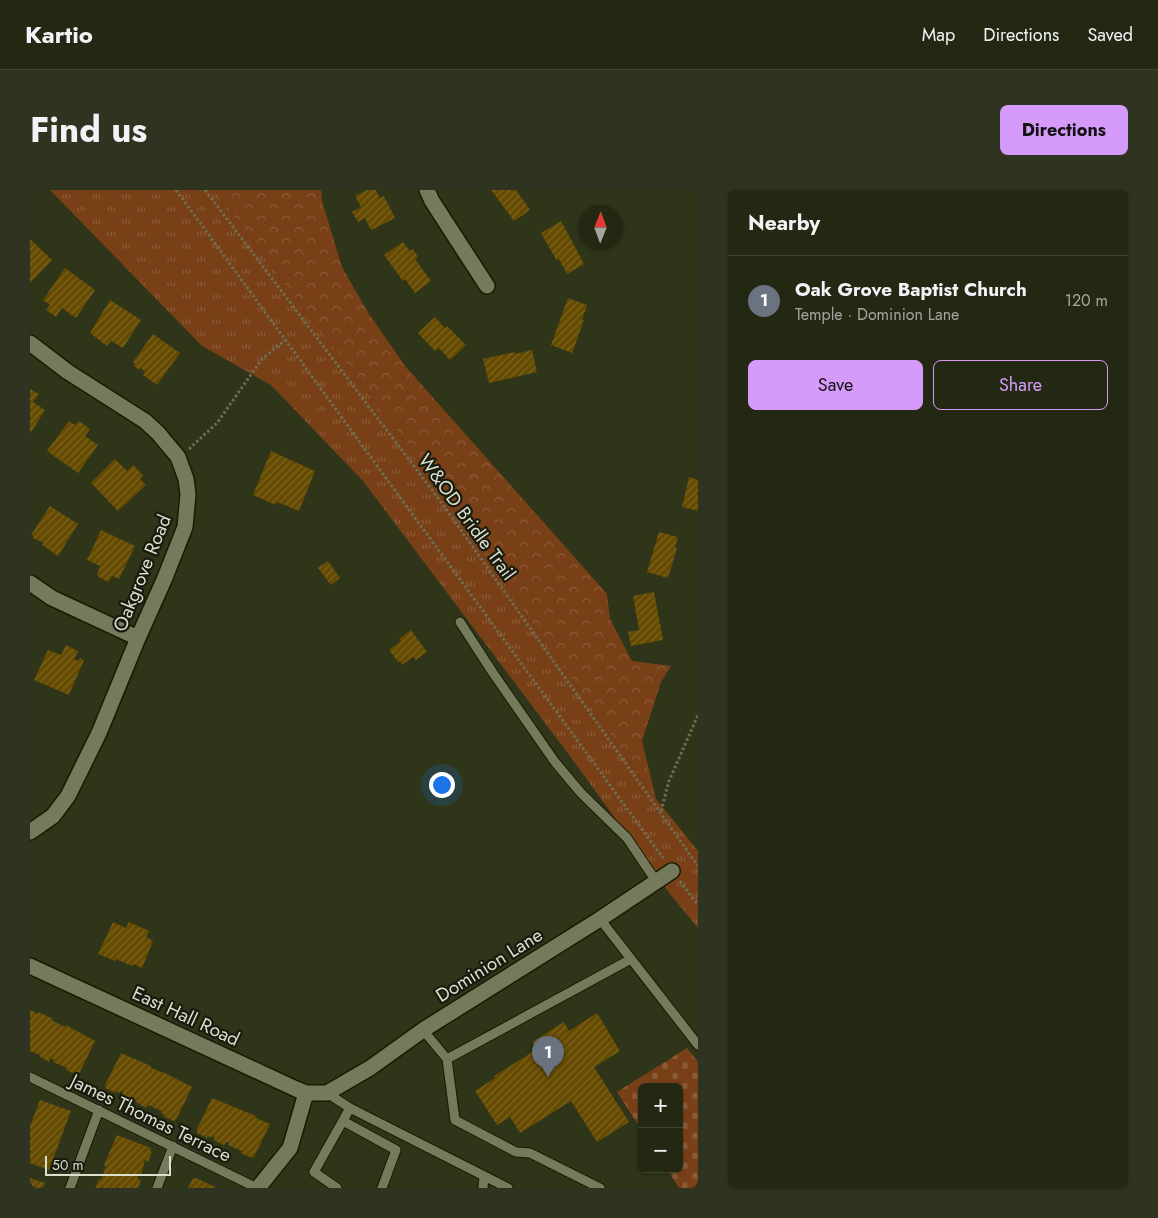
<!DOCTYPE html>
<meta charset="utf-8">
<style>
:root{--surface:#232812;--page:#2f3420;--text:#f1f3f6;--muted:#a3a69f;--line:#404432;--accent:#d69bfa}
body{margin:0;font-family:Jost,sans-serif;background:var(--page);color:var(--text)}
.controls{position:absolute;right:15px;bottom:15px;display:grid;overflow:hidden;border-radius:8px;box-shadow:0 1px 4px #0004}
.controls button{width:45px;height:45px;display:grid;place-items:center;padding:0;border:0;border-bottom:1px solid var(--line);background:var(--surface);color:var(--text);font:25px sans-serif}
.compass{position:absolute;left:548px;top:15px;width:45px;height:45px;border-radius:50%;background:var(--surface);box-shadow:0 1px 4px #0004;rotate:1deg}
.scale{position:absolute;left:15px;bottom:12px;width:126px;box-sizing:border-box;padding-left:5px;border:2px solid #dbdfce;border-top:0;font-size:14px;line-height:18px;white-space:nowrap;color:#dbdfce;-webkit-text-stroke:4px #181b0e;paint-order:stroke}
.you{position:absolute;left:411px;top:594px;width:18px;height:18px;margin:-12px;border:4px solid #fff;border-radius:50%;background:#1a73e8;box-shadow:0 0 0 8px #1a73e833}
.badge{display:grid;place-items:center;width:32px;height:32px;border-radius:50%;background:var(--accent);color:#fff;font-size:16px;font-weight:700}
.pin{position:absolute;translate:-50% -41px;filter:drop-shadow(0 1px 2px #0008)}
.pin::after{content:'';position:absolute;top:26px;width:18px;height:15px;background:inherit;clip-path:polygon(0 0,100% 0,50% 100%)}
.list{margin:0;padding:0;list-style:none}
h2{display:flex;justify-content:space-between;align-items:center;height:65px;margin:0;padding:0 20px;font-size:21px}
h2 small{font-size:16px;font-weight:400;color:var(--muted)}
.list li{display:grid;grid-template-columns:32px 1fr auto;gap:15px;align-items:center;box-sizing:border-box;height:90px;padding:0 20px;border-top:1px solid var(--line)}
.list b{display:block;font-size:19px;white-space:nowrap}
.list p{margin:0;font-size:16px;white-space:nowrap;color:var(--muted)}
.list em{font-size:16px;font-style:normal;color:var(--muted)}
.actions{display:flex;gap:10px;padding:15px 20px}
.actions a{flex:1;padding:11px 0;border:1px solid var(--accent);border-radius:8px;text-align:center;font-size:18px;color:var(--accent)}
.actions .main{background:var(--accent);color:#111}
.map{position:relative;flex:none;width:668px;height:998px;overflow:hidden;border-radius:8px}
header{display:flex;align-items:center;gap:30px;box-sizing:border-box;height:70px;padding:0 25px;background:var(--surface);border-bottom:1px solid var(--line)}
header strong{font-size:24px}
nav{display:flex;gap:28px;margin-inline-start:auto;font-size:18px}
.intro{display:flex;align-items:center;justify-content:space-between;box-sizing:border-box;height:120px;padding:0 30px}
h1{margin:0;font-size:35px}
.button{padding:12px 22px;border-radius:8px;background:var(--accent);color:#111;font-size:18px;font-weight:700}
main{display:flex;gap:30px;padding:0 30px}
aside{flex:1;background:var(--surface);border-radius:8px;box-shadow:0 1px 4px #0004}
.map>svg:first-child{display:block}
.grass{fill:url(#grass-tufts)}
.forest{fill:url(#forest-crowns)}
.cemetery{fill:url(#cemetery-stones)}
.building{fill:url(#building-hatch)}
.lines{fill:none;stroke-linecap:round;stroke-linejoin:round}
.service-casing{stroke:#171c01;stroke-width:11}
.minor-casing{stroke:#171c01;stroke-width:18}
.path{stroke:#6a6f56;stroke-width:3;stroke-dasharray:2.5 2.5;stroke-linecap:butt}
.service{stroke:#747b5c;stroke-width:9}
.minor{stroke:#747b5c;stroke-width:15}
.labels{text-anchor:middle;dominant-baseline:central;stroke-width:4.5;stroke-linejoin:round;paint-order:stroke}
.street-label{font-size:19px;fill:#dbdfce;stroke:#181b0e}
</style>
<header>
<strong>Kartio</strong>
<nav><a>Map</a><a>Directions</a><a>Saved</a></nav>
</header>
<div class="intro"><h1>Find us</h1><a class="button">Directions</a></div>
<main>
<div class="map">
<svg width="668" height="998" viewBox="0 0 668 998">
<defs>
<pattern id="grass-tufts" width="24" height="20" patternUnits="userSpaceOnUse" patternTransform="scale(1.25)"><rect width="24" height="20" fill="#794018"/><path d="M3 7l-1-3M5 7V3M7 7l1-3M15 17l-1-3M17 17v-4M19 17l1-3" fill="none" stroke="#8b5b38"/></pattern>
<pattern id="forest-crowns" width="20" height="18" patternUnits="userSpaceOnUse" patternTransform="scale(1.25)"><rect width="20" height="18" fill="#794018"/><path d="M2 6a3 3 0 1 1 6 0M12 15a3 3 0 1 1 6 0" fill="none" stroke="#8b5b38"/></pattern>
<pattern id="cemetery-stones" width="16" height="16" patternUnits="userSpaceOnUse" patternTransform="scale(1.25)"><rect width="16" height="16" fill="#794018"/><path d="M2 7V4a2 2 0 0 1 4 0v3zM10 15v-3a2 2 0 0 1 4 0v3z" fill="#8b5b38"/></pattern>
<pattern id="building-hatch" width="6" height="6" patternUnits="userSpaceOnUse" patternTransform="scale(1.25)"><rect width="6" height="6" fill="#654a00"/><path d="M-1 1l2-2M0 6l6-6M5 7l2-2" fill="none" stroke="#7a6424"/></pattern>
</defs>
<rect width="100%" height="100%" fill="#2f3518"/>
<path class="grass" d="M20 0H184L360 231 626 609 668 661V738L640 704 542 569 333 291 241 195 172 156Z"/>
<path class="forest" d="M184 0H291L292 11 312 77 339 124 376 177 577 404 580 429 602 471 641 476 631 492 612 551 626 609 360 231Z"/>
<path class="cemetery" d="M657 858 668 872V998H649L637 979H649V897H612V941L587 902Z"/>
<path class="building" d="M337 0H346L350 8 354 6 365 28 341 40 335 28 328 32 322 22 331 17 325 6Z
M461 0H486L500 20 484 31Z
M531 31 554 74 537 84 529 69 527 71 511 43Z
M0 49 22 70 0 93Z
M373 52 380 61 383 59 388 67 385 69 401 91 385 103 375 89 373 91 354 65Z
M35 78 65 100 46 128 32 118 26 127 16 120 20 115 13 110Z
M538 108 557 115 552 130H554L542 163 521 155Z
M80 110 111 130 93 158 81 151 77 156 60 143Z
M405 127 415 138 417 136 436 155 420 170 409 158 405 161 388 143Z
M123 144 150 163 127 195 113 185 115 181 110 178 109 180 104 176 105 174 103 172Z
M502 160 507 182 459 193 453 169 485 162V164Z
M0 199 9 204 3 212 15 220 0 244Z
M39 231 45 235 49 231 60 239 55 246 68 255 48 283 17 261Z
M241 261 285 281 269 321 247 312 246 315 223 305Z
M85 269 97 281 103 275 113 285 110 289 116 295 88 321 61 293Z
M659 287 668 290V321L652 317Z
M20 316 48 334 28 366 12 355 14 353 3 348 4 346 1 345Z
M71 340 105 356 89 389 82 386 78 392 67 386 70 376 57 370Z
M629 342 648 347 645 357 647 358 638 388 617 382Z
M298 371 310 388 301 395 288 378Z
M624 402 633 450 601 456 598 442 609 440 603 406Z
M381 440 397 462 386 470 383 467 372 475 370 471 368 472 359 460 371 451 369 449Z
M36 455 48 461 44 469 48 471 50 468 54 470 39 505 4 490 18 460 31 465Z
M83 732 96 738 99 732 119 741 116 747 123 751 112 778 103 774 102 776 86 769 85 771 68 764Z
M0 820 8 824 9 822 23 829V831L35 837 36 835 65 851 49 884 47 885 36 880 37 878 23 872 24 870 21 868 19 872 9 866 10 865 0 861Z
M567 823 590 861 564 877 599 932 567 952 541 911 490 943 480 927 467 935 445 901 465 888 464 886 507 859 502 852 534 832 539 841Z
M91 863 121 876 120 877 133 883V882L162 897 146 930 144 931 133 926 134 924 131 923 132 921 118 915 116 918 106 912V911L92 905 93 902 91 901 90 903 87 901 86 903 75 898 76 896 75 895Z
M182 908 226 926V928L240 934 224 967 222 968 211 963 212 961 198 955 199 953 196 952 194 955 183 950 185 948 182 946 181 948 178 946 177 948 167 943 168 941H166Z
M10 910 41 921 19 980 0 973V936Z
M87 945 121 958 120 960 122 962 118 972 115 970 111 985 109 984 107 988 111 990 108 998H65L69 989 71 990 76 976 74 975Z
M0 988 15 993 13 998H0Z
M163 988 165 989 166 988 187 998H158Z"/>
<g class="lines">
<g class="service-casing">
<path id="service" d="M430 432 463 483 525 572 551 603 597 648 626 691
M570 729 668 855
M393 840 417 869 425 930 486 962 500 963 570 998
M417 869 601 769
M0 887 227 998
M297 903 320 918 284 982 307 998
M320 918 478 998
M313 931 366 960 352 998
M40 998 69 920
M127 998 143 956
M453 998 454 986"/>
</g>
<g class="minor-casing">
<path id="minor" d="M397 0 402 11 457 96
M0 153 38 182 115 231 128 243 148 267 156 289 158 304 155 337 134 390 108 448 69 543 38 606 23 626 0 642
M0 393 22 408 108 448
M0 776 266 899 276 903H297L340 878 393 840 570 729 642 681
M228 998 260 958 276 903"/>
</g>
<path class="path" d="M146 0 633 668
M175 0 411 312 668 676
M159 259 187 233 232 169 255 150
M631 621 639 591 668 525
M650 691 668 715"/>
<use href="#service" class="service"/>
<use href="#minor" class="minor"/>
</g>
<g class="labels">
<g class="street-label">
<text transform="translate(437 327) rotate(54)">W&amp;OD Bridle Trail</text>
<text transform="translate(112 383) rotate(-68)">Oakgrove Road</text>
<text transform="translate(459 775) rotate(-32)">Dominion Lane</text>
<text transform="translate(156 826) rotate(25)">East Hall Road</text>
<text transform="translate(121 928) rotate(26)">James Thomas Terrace</text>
</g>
</g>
</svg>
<div class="controls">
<button>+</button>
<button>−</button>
</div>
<svg class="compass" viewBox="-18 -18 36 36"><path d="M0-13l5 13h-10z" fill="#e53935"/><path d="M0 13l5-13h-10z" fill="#a3a69f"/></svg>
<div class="scale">50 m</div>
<div class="you"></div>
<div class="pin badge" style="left:518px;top:887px;background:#6b7280">1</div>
</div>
<aside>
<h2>Nearby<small></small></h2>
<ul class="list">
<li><span class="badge" style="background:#6b7280">1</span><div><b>Oak Grove Baptist Church</b><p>Temple · Dominion Lane</p></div><em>120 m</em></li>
</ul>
<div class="actions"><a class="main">Save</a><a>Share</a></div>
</aside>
</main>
